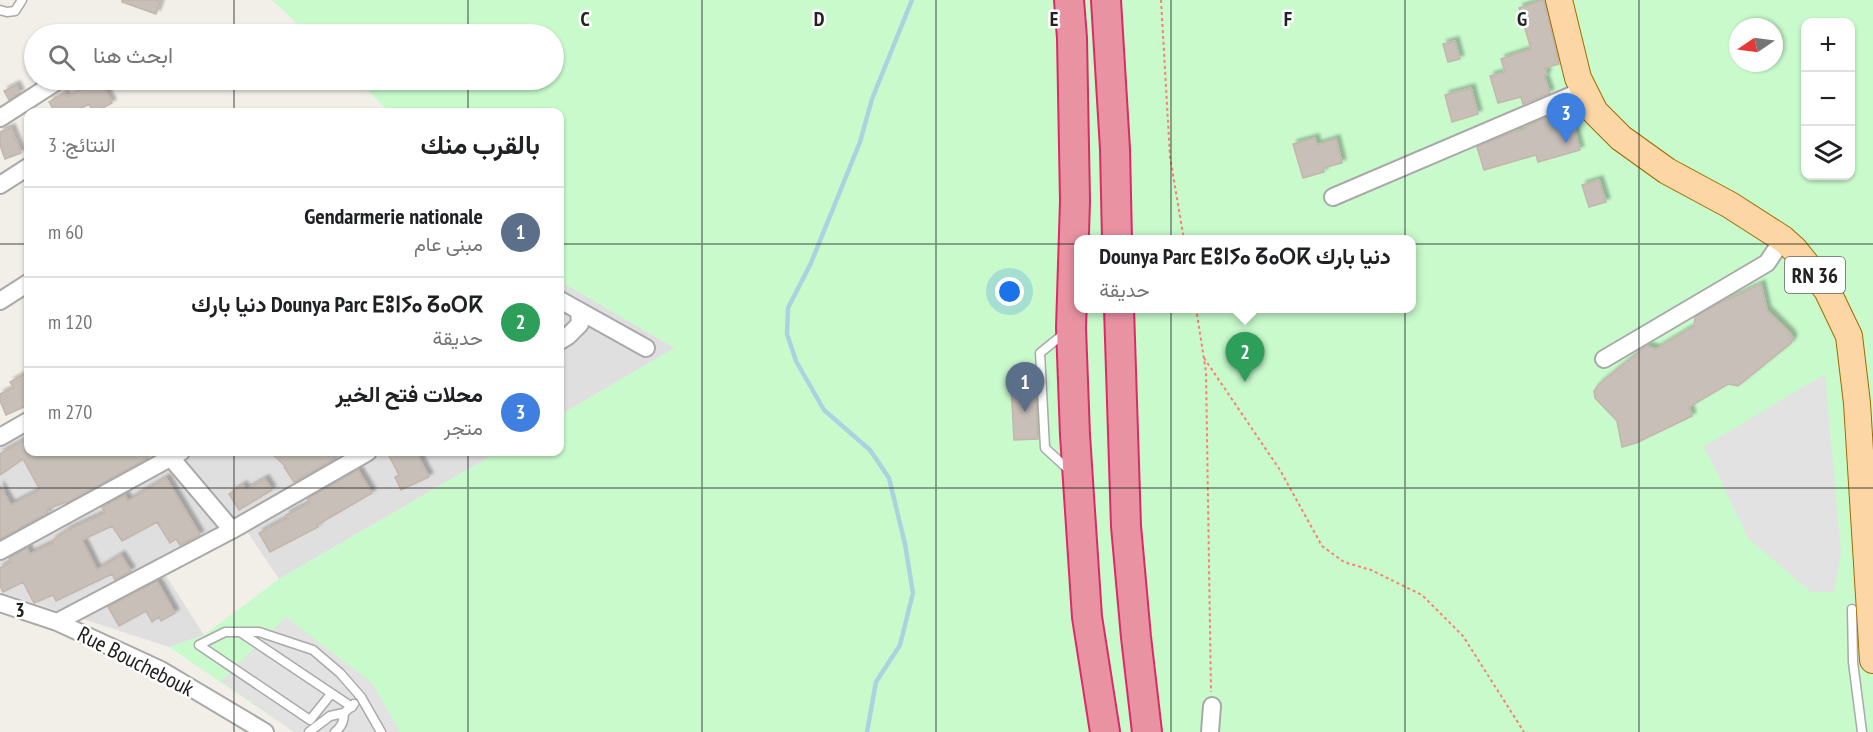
<!DOCTYPE html>
<html lang="ar">
<meta charset="utf-8">
<style>
:root{--surface:#fff;--page:#f6f6f6;--text:#202124;--muted:#757577;--line:#e0e0e0;--accent:#b45309}
body{margin:0;font-family:"PT Sans Narrow",Vazirmatn,"Noto Sans Tifinagh",sans-serif;background:var(--page);color:var(--text);direction:rtl}
.controls{position:absolute;right:18px;top:18px;display:grid;overflow:hidden;border-radius:12px;box-shadow:0 2px 4px #0004}
.controls button{width:54px;height:54px;display:grid;place-items:center;padding:0;border:0;border-bottom:2px solid var(--line);background:var(--surface);color:var(--text);font:30px sans-serif}
.compass{position:absolute;left:1729px;top:18px;width:54px;height:54px;border-radius:50%;background:var(--surface);box-shadow:0 2px 4px #0004;rotate:257deg}
.you{position:absolute;left:1010px;top:292px;width:21px;height:21px;margin:-15px;border:4px solid #fff;border-radius:50%;background:#1a73e8;box-shadow:0 0 0 9px #1a73e833}
.badge{display:grid;place-items:center;width:39px;height:39px;border-radius:50%;background:var(--accent);color:#fff;font-size:20px;font-weight:700}
.pin{position:absolute;translate:-50% -50px;filter:drop-shadow(0 2px 3px #0008)}
.pin::after{content:'';position:absolute;top:32px;width:21px;height:18px;background:inherit;clip-path:polygon(0 0,100% 0,50% 100%)}
.popup{position:absolute;left:1074px;top:235px;width:342px;height:78px;box-sizing:border-box;display:grid;place-content:center;border-radius:12px;background:var(--surface);filter:drop-shadow(0 2px 4px #0005);font-size:20px;white-space:nowrap;color:var(--muted)}
.popup b{font-size:22px;color:var(--text)}
.popup::after{content:'';position:absolute;left:50%;top:100%;margin-left:-12px;border:12px solid transparent;border-top-color:var(--surface)}
.list{margin:0;padding:0;list-style:none}
h2{display:flex;justify-content:space-between;align-items:center;height:78px;margin:0;padding:0 24px;font-size:26px}
h2 small{font-size:20px;font-weight:400;color:var(--muted)}
.list li{display:grid;grid-template-columns:39px 1fr auto;gap:18px;align-items:center;box-sizing:border-box;height:90px;padding:0 24px;border-top:2px solid var(--line)}
.list b{display:block;font-size:22px;white-space:nowrap}
.list p{margin:0;font-size:20px;white-space:nowrap;color:var(--muted)}
.list em{font-size:20px;font-style:normal;color:var(--muted)}
.icon{flex:none;width:33px;height:33px;fill:none;stroke:currentColor;stroke-width:2;stroke-linecap:round;stroke-linejoin:round}
.map{position:relative;flex:none;width:1873px;height:732px;overflow:hidden;direction:ltr}
.search{position:absolute;background:var(--surface);box-shadow:0 2px 4px #0004;left:24px;top:24px;width:540px;height:66px;display:flex;align-items:center;gap:15px;box-sizing:border-box;padding:0 21px;border-radius:33px;color:var(--muted);font-size:22px}
.panel{position:absolute;background:var(--surface);box-shadow:0 2px 4px #0004;left:24px;top:108px;width:540px;height:348px;border-radius:12px;direction:rtl}
.map>svg:first-child{display:block}
.residential{fill:#e0dfdf}
.park{fill:#c8facc;fill-rule:evenodd}
.parking{fill:#e2e2e2}
.lines{fill:none;stroke-linecap:round;stroke-linejoin:round}
.stream{stroke:#aad3df;stroke-width:4.5}
.building{fill:#c7bfb8;stroke:#c4b6ab;stroke-width:1.5;filter:url(#shadow)}
.lane-casing{stroke:#a9a9a9;stroke-width:11}
.street-casing{stroke:#a9a9a9;stroke-width:20}
.primary-casing{stroke:#a06b00;stroke-width:28}
.highway-casing{stroke:#dc2a67;stroke-width:32}
.path{stroke:#fa8072;stroke-width:2;stroke-dasharray:3 3;stroke-linecap:butt}
.lane{stroke:#fff;stroke-width:8}
.street{stroke:#fff;stroke-width:16}
.primary{stroke:#fcd6a4;stroke-width:26}
.highway{stroke:#e892a2;stroke-width:28}
.grid{fill:none;stroke:#222;stroke-width:1.5;stroke-opacity:0.55}
.labels{text-anchor:middle;dominant-baseline:central;stroke-width:5;stroke-linejoin:round;paint-order:stroke}
.shield{fill:#fff;stroke:#646464;stroke-width:1.5}
.shield-label{font-size:21px;font-weight:bold;fill:#222}
.street-label{font-size:22px;fill:#222;stroke:#fff}
.grid-label{font-size:20px;text-anchor:middle;font-weight:bold;fill:#222;stroke:#fff;stroke-width:5;stroke-linejoin:round;paint-order:stroke}
</style>
<div class="map">
<svg width="1873" height="732" viewBox="0 0 1873 732">
<defs>
<filter id="shadow"><feDropShadow dx="4" dy="-4" stdDeviation="1.5" flood-color="#0004"/></filter>
</defs>
<rect width="100%" height="100%" fill="#f2efe9"/>
<path class="residential" d="M560 281 675 348 560 415Z
M28 425V452H498L279 579 246 530 165 574 204 635 169 647 0 592V442Z"/>
<path class="park" d="M272 0H1873V732H294L169 647 204 635 279 579 498 452H560V415L674 348 560 281V112H390L356 80H554V34H308ZM1806 22H1850V176H1806ZM1738 27H1774V63H1738ZM1078 240H1412V308H1078Z"/>
<path class="parking" d="M1825 374 1841 553 1834 592H1811L1748 538 1711 460 1703 447Z
M286 617 372 683 400 732H294L221 681Z"/>
<g class="lines">
<path class="stream" d="M867 732 876 682 900 645 913 593 905 544 889 478 870 450 824 410 796 361 787 334 788 308 811 263 860 142 872 99 912 0"/>
</g>
<path class="building" d="M122 0H161L156 14 122 2Z
M1544 0 1559 64 1545 68 1547 75 1544 76 1550 93 1523 104 1521 97 1498 103 1490 76 1505 72 1501 59 1531 49 1519 8Z
M1455 41 1460 59 1448 62 1443 44Z
M100 80 112 103 95 112H93L89 104 74 112H55L49 102 64 93 67 97Z
M16 85 20 93 9 100 4 91Z
M1471 88 1478 114 1452 122 1445 95Z
M1555 114 1558 124 1565 122 1568 130 1574 128 1580 150 1538 162 1536 155 1484 170 1477 147 1510 133 1525 129V127Z
M11 128 21 153 5 159 0 145V132Z
M1315 138 1317 145 1336 139 1342 163 1323 168 1324 172 1303 178 1293 144Z
M1599 180 1606 202 1589 207 1582 185Z
M1761 284 1767 310 1790 333 1793 338 1791 343 1738 386 1728 384 1689 407 1692 416 1636 443 1622 447 1617 421 1595 398 1594 391 1599 384 1645 347 1647 346 1656 349 1694 326 1695 317 1716 305Z
M28 372V405L6 415 0 401V394L14 388 10 382Z
M1035 383 1038 439 1014 440 1011 384Z
M28 438V452H144L148 458 70 501 47 509 48 513 0 539V486L11 505 40 490 23 459 0 475V454Z
M270 452H331L336 458 294 482 284 467 285 466Z
M387 452H416L429 477 401 490 395 477 399 475Z
M358 470 372 493 317 525 318 527 270 552 259 533 287 518 286 515 310 503 307 499Z
M166 478 200 535 180 545 176 539 170 543 157 522 122 541 112 526 82 540 97 570 121 555 131 571 115 580 112 574 56 601 53 595 34 603 23 582 3 592 0 585V568L11 562 9 558 27 548 30 554 53 543 52 541 68 530 105 513 102 507 125 495 128 501Z
M265 479 272 490 239 510 229 494 243 485 246 490Z
M157 581 175 613 161 621 159 617 152 622 146 611 119 626 108 607Z"/>
<g class="lines">
<g class="lane-casing">
<path id="lane" d="M0 10 7 12 15 11 22 0
M1066 332 1040 353 1045 448 1069 470
M1852 609 1853 662 1862 732
M240 632 352 707
M331 694 310 720 199 645 225 632H259L313 650 340 673 361 697 381 732
M309 732 330 716 344 713
M335 732C342 727 344 721 344 713L354 704"/>
</g>
<g class="street-casing">
<path id="street" d="M0 118 59 80
M0 185 28 167
M1333 197 1584 90
M560 300 646 348
M0 301 28 283
M560 341 568 336 580 324 579 311
M1604 359 1767 263 1783 239
M0 437 28 421
M166 452 232 530
M0 551 181 452
M0 603 57 622 161 670 265 732
M57 622 232 530 368 452
M1210 732 1212 706"/>
</g>
<g class="primary-casing">
<path id="primary" d="M1559 0 1578 78 1595 112 1621 138 1667 171 1730 205 1783 239 1794 249 1827 290 1849 336 1857 403 1873 660"/>
</g>
<g class="highway-casing">
<path id="highway" d="M1069 0 1072 38 1075 201 1071 328 1075 435 1087 617 1105 732
M1106 0 1115 149 1117 240
M1119 308 1126 526 1136 637 1147 732"/>
</g>
<path class="path" d="M1161 0 1170 157 1184 240
M1196 308 1206 372 1211 692
M1204 358 1280 470 1322 546 1344 562 1371 570 1422 595 1463 636 1524 732"/>
<use href="#lane" class="lane"/>
<use href="#street" class="street"/>
<use href="#primary" class="primary"/>
<use href="#highway" class="highway"/>
</g>
<path class="grid" d="M234 0V34M468 0V34M702 0V732M936 0V732M1171 0V732M1405 0V732M1639 0V732M234 80V112M468 80V112M0 244H28M560 244H1873M234 452V732M468 452V732M0 488H1873"/>
<g class="labels">
<rect class="shield" x="1785" y="257" width="60" height="36" rx="4.5"/>
<g class="shield-label">
<text x="1815" y="275">RN 36</text>
</g>
<g class="street-label">
<text transform="translate(136 661) rotate(27)">Rue Bouchebouk</text>
</g>
</g>
<g class="grid-label">
<text x="585" y="26">C</text>
<text x="819" y="26">D</text>
<text x="1054" y="26">E</text>
<text x="1288" y="26">F</text>
<text x="1522" y="26">G</text>
<text x="20" y="617">3</text>
</g>
</svg>
<div class="controls">
<button>+</button>
<button>−</button>
<button><svg class="icon" aria-label="layers" viewBox="0 0 24 24"><path d="M12 4l9 5-9 5-9-5zM3 14l9 5 9-5"/></svg></button>
</div>
<svg class="compass" viewBox="-18 -18 36 36"><path d="M0-13l5 13h-10z" fill="#e53935"/><path d="M0 13l5-13h-10z" fill="#757577"/></svg>
<div class="you"></div>
<div class="pin badge" style="left:1025px;top:412px;background:#5c6f8a">1</div>
<div class="pin badge" style="left:1245px;top:382px;background:#2e9e5b">2</div>
<div class="popup"><b>Dounya Parc ⴹⵓⵏⵢⴰ ⵒⴰⵔⴽ دنيا بارك</b>حديقة</div>
<div class="pin badge" style="left:1566px;top:143px;background:#3f7fe0">3</div>
<div class="search"><svg class="icon" aria-label="search" viewBox="0 0 24 24"><circle cx="10" cy="10" r="6"/><path d="M15 15l6 6"/></svg>ابحث هنا</div>
<section class="panel">
<h2>بالقرب منك<small>النتائج: 3</small></h2>
<ul class="list">
<li><span class="badge" style="background:#5c6f8a">1</span><div><b>Gendarmerie nationale</b><p>مبنى عام</p></div><em>60 m</em></li>
<li><span class="badge" style="background:#2e9e5b">2</span><div><b>Dounya Parc ⴹⵓⵏⵢⴰ ⵒⴰⵔⴽ دنيا بارك</b><p>حديقة</p></div><em>120 m</em></li>
<li><span class="badge" style="background:#3f7fe0">3</span><div><b>محلات فتح الخير</b><p>متجر</p></div><em>270 m</em></li>
</ul>
</section>
</div>
